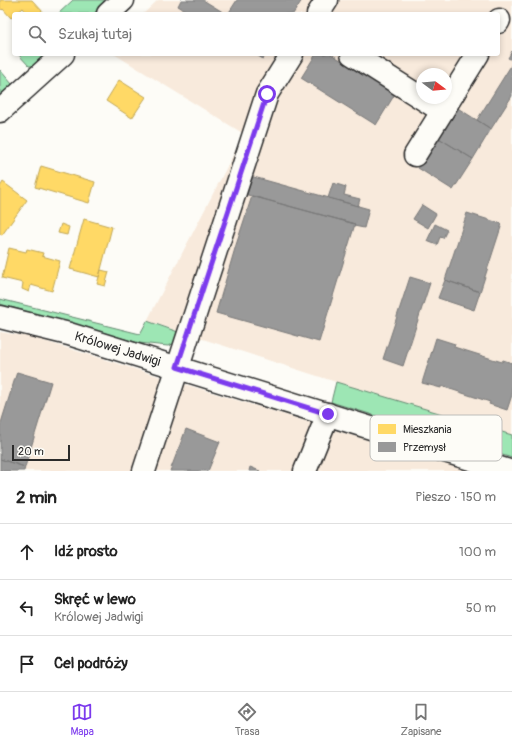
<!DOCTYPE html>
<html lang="pl">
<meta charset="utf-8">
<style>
:root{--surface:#fff;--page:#f2f2f2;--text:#222;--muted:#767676;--line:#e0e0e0;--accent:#7c3aed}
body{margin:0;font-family:Pangolin,sans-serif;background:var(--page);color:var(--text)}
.compass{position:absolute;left:416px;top:68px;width:36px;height:36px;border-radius:50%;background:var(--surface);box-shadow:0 2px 6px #0003;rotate:106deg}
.scale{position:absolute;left:12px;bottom:10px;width:58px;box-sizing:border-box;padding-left:4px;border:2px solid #2b2b2b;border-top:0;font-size:11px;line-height:14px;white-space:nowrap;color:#2b2b2b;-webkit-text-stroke:3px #fdfcf7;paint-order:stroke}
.stop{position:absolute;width:12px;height:12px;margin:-9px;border:3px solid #7c3aed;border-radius:50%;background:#fff}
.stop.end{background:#7c3aed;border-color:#fff;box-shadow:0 1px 4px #0008}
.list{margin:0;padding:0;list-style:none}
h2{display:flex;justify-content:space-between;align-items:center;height:52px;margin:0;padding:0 16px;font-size:17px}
h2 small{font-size:13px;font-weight:400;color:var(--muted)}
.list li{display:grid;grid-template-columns:26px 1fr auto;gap:12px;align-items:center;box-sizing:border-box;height:56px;padding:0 16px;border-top:1px solid var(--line)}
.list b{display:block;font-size:15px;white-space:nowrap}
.list p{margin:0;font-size:13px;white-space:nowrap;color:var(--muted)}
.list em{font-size:13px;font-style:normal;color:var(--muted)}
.icon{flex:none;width:22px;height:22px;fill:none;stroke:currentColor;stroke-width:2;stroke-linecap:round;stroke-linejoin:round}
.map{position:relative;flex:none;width:512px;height:471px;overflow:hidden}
.search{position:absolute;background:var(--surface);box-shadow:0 2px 6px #0003;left:12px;right:12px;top:12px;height:44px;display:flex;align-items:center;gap:10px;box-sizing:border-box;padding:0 14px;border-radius:4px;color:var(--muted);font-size:15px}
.sheet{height:220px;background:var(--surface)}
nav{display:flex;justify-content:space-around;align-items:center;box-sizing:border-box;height:56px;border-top:1px solid var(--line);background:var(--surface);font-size:11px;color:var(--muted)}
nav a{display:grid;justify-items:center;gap:2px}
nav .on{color:var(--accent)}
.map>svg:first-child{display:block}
.built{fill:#f8eadc;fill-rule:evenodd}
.green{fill:#9de6b4;stroke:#648870}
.homes{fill:#ffd966;stroke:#bfa554}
.industry{fill:#999;stroke:#787878}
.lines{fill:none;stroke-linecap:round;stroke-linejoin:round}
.minor-casing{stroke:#2b2b2b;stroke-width:25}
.minor{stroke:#fdfcf7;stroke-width:22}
.route{stroke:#7c3aed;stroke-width:5}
.labels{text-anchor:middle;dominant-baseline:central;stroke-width:4;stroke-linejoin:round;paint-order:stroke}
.street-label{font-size:13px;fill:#2b2b2b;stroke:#fdfcf7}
.key{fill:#fdfcf7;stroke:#bebdba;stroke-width:1}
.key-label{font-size:11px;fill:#2b2b2b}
</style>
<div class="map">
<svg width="512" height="471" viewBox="0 0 512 471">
<rect width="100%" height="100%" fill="#fdfcf7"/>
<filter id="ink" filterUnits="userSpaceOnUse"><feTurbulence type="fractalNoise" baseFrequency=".025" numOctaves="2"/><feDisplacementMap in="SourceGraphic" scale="8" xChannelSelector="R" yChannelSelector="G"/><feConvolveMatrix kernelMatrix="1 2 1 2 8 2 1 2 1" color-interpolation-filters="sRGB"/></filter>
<g filter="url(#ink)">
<path class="built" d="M158 0H512V435L336 382 147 321 244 134 114 54H498V14H143ZM422 74H446V98H422Z
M0 332 31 337 468 471H0Z"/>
<path class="green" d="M73 0H108L93 14H58Z
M18 54H47C42 59 37 67 29 66Z
M0 70 12 84 11 88 0 98Z
M0 299 140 334 147 321 181 333 175 343 168 346 139 343 0 304Z
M336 382 512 435V458L331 402Z"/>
<path class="homes" d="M0 0H32L44 13 28 14 23 8 16 14H14V16L11 18 3 9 2 10 0 8Z
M119 80 146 97 132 118 106 101Z
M41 166 95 182 89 203 35 187Z
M3 182 27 200 2 235 0 234V187Z
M84 219 112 227 99 277 70 269Z
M61 224 69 227 67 235 58 233Z
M9 248 26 252 27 249 43 253 42 256 60 261 52 291 31 285 29 292 22 289 23 283 2 278Z
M101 270 109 272 105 286 97 284Z"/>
<path class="industry" d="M181 0H203L226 14H191L178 6Z
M237 0H302L293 14H228Z
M512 51V60L508 58Z
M255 54H267L263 59Z
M316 54H331L395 94 376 125 301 78Z
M512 64V96L491 129 477 120Z
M456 107 491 129 473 159 437 137Z
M437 137 473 159 453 190 418 168Z
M250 176 369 209 364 228 354 226 355 224 244 194Z
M333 183 346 187 344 195 360 199 358 206 328 198Z
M252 196 355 224 319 342 216 313 236 245Z
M422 205 436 214 428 228 413 219Z
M467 213 502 224 480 292 445 280Z
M435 224 447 230 443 238 440 237 437 245 427 241Z
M410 277 430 283 403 366 383 359Z
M445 280 480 292 474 310 438 298Z
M436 338 455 344 454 347 502 362 503 360 512 363V395L507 410 489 404 490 402 441 386V388L422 383Z
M17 372 51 382 25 467 0 459V426Z
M186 429 220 442 208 471H170Z
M0 459 25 467 24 471H0Z
M250 467 260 471H249Z"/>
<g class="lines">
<g class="minor-casing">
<g id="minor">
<path d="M108 14 123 0"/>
<path d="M318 14 327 0"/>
<path d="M498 22 499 20"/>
<path d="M352 54 442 111"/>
<path d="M0 111 63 54"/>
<path d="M415 155 478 54"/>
<path id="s1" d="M0 317 69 334 509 471"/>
<path d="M144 471 267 94 292 54"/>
<path d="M305 471 328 414"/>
</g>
</g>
<use href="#minor" class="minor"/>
</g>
</g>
<g class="lines" filter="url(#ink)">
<path class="route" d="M267 94 177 367 328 414"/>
</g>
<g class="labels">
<g class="street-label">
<text stroke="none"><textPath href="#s1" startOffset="122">Królowej Jadwigi</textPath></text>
</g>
</g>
<rect x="370" y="415" width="132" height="46" rx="6" class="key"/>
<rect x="378" y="424" width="18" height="10" fill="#ffd966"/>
<rect x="378" y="442" width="18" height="10" fill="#999"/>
<g class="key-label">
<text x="403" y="433">Mieszkania</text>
<text x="403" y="451">Przemysł</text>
</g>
</svg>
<svg class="compass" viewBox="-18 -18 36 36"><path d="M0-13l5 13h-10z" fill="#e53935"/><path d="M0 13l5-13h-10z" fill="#767676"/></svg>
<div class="scale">20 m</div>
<div class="stop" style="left:267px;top:94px"></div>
<div class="stop end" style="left:328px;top:414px"></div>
<div class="search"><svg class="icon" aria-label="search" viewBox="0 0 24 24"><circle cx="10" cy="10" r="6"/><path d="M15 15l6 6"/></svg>Szukaj tutaj</div>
</div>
<section class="sheet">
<h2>2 min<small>Pieszo · 150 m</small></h2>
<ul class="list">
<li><svg class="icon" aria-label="ahead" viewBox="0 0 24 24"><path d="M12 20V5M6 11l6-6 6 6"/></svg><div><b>Idź prosto</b></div><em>100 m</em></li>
<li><svg class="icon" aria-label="left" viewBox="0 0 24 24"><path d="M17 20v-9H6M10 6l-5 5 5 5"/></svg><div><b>Skręć w lewo</b><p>Królowej Jadwigi</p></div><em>50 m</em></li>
<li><svg class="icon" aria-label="arrive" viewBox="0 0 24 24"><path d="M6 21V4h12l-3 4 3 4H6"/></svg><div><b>Cel podróży</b></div></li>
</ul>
</section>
<nav>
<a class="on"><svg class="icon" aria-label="map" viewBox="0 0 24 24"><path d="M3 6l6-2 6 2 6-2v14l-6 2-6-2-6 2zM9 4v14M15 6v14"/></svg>Mapa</a>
<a><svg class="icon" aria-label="directions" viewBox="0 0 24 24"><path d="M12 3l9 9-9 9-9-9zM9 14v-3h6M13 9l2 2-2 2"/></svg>Trasa</a>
<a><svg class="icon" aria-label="saved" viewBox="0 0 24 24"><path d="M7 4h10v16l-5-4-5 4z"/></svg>Zapisane</a>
</nav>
